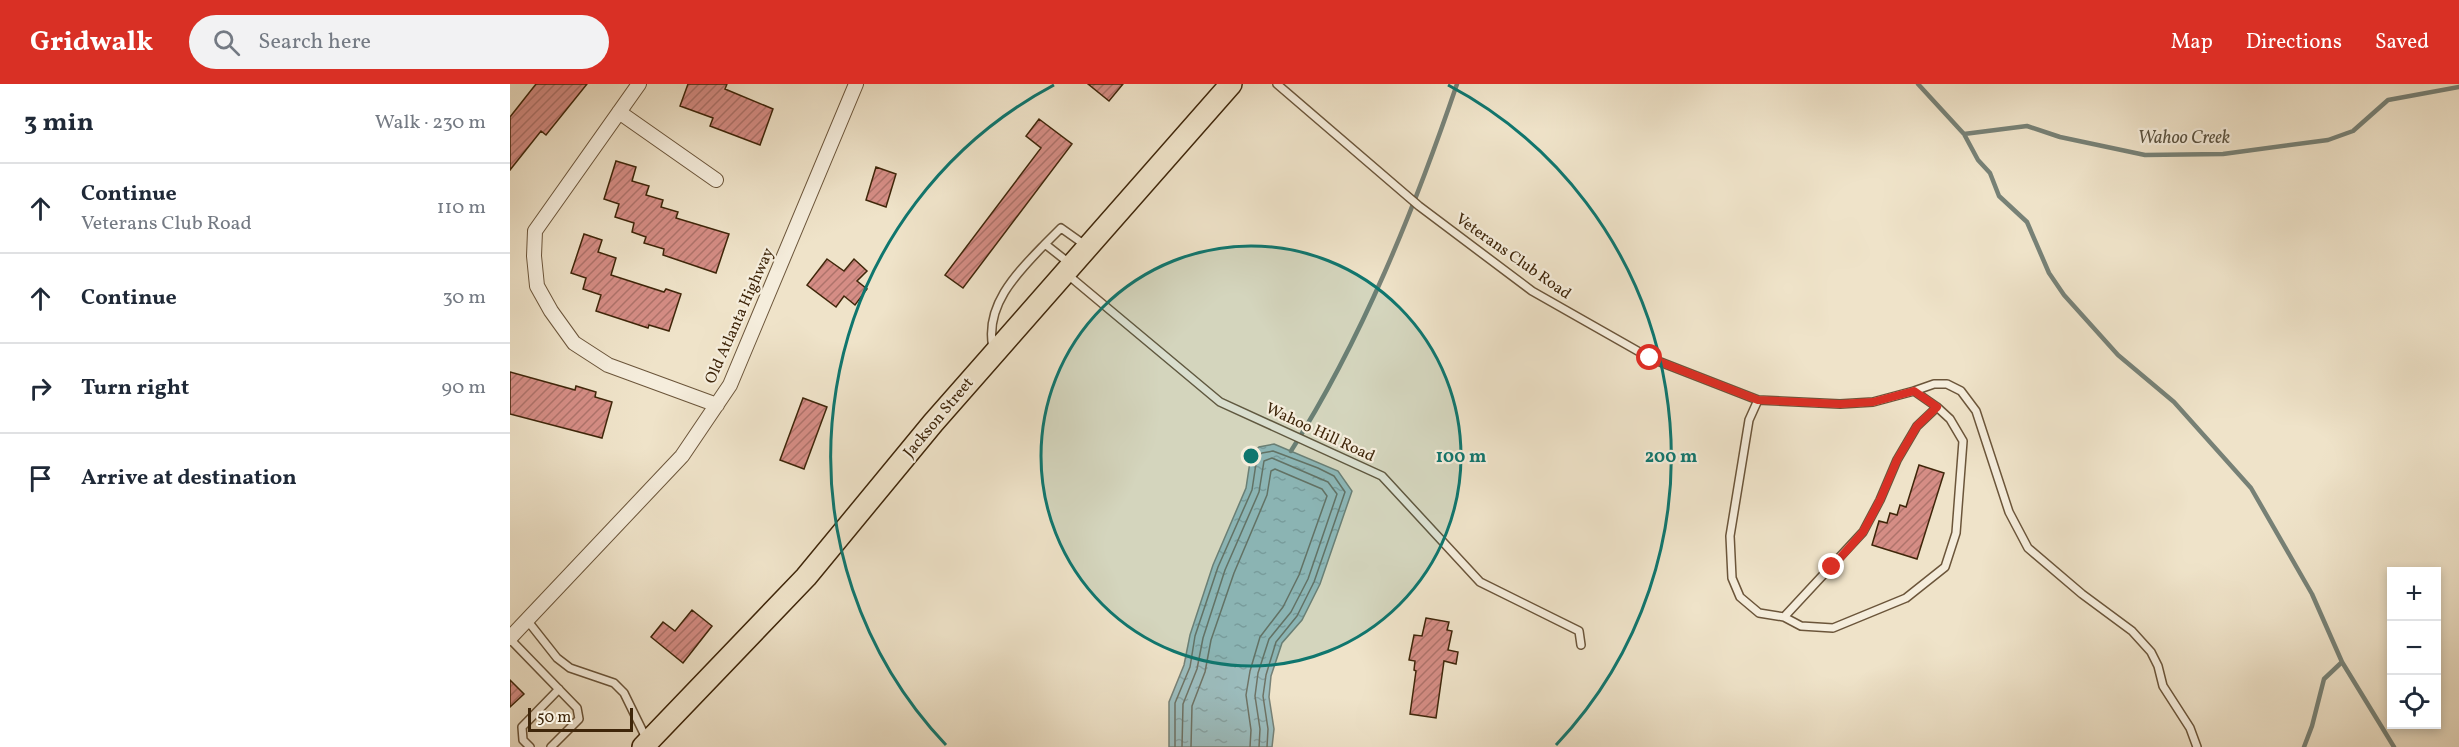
<!DOCTYPE html>
<meta charset="utf-8">
<style>
:root{--surface:#fff;--page:#f2f2f3;--text:#1f2937;--muted:#747a83;--line:#e0e1e3;--accent:#d93025}
body{margin:0;font-family:Vollkorn,serif;background:var(--page);color:var(--text)}
.controls{position:absolute;right:18px;bottom:18px;display:grid;overflow:hidden;border-radius:0px;box-shadow:0 3px 9px #0003}
.controls button{width:54px;height:54px;display:grid;place-items:center;padding:0;border:0;border-bottom:2px solid var(--line);background:var(--surface);color:var(--text);font:30px sans-serif}
.scale{position:absolute;left:18px;bottom:15px;width:105px;box-sizing:border-box;padding-left:6px;border:3px solid #3f260a;border-top:0;font-size:16px;line-height:21px;white-space:nowrap;color:#3f260a;-webkit-text-stroke:4px #f5eddc;paint-order:stroke}
.stop{position:absolute;width:18px;height:18px;margin:-14px;border:4px solid #d93025;border-radius:50%;background:#fff}
.stop.end{background:#d93025;border-color:#fff;box-shadow:0 2px 6px #0008}
.list{margin:0;padding:0;list-style:none}
h2{display:flex;justify-content:space-between;align-items:center;height:78px;margin:0;padding:0 24px;font-size:26px}
h2 small{font-size:20px;font-weight:400;color:var(--muted)}
.list li{display:grid;grid-template-columns:39px 1fr auto;gap:18px;align-items:center;box-sizing:border-box;height:90px;padding:0 24px;border-top:2px solid var(--line)}
.list b{display:block;font-size:22px;white-space:nowrap}
.list p{margin:0;font-size:20px;white-space:nowrap;color:var(--muted)}
.list em{font-size:20px;font-style:normal;color:var(--muted)}
.icon{flex:none;width:33px;height:33px;fill:none;stroke:currentColor;stroke-width:2;stroke-linecap:round;stroke-linejoin:round}
.map{position:relative;flex:none;width:1949px;height:663px;overflow:hidden}
header{display:flex;align-items:center;gap:36px;box-sizing:border-box;height:84px;padding:0 30px;background:var(--accent);color:#fff}
header strong{font-size:28px}
nav{display:flex;gap:33px;margin-inline-start:auto;font-size:21px}
.search{width:420px;height:54px;background:var(--page);display:flex;align-items:center;gap:15px;box-sizing:border-box;padding:0 21px;border-radius:33px;color:var(--muted);font-size:22px}
main{display:flex}
aside{flex:1;background:var(--surface)}
.map>svg:first-child{display:block}
.water{fill:url(#water-ripples);stroke:#778176;stroke-width:1.5}
.lines{fill:none;stroke-linecap:round;stroke-linejoin:round}
.shore{stroke:#6e7264;stroke-width:1.5}
.stream{stroke:#778176;stroke-width:4.5}
.building{fill:url(#building-hatch);stroke:#3f260a;stroke-width:1.5}
.lane-casing{stroke:#6b553a;stroke-width:10}
.street-casing{stroke:#6b553a;stroke-width:16}
.primary-casing{stroke:#3f260a;stroke-width:24}
.lane{stroke:#f5eddc;stroke-width:7}
.street{stroke:#f5eddc;stroke-width:14}
.primary{stroke:#efe3c9;stroke-width:21}
.route{stroke:#d93025;stroke-width:8}
.ring{fill:none;stroke:#0f766e;stroke-width:3}
.labels{text-anchor:middle;dominant-baseline:central;stroke-width:4.5;stroke-linejoin:round;paint-order:stroke}
.street-label{font-size:16px;fill:#3f260a;stroke:#f5eddc}
.water-label{font-size:18px;font-style:italic;fill:#5b5340;stroke:#f5eddc}
.centre{fill:#0f766e;stroke:#f5eddc;stroke-width:3}
.ring-label{font-size:18px;text-anchor:middle;font-weight:bold;fill:#0f766e;stroke:#f5eddc;stroke-width:4.5;stroke-linejoin:round;paint-order:stroke}
</style>
<header>
<strong>Gridwalk</strong>
<div class="search"><svg class="icon" aria-label="search" viewBox="0 0 24 24"><circle cx="10" cy="10" r="6"/><path d="M15 15l6 6"/></svg>Search here</div>
<nav><a>Map</a><a>Directions</a><a>Saved</a></nav>
</header>
<main>
<aside>
<h2>3 min<small>Walk · 230 m</small></h2>
<ul class="list">
<li><svg class="icon" aria-label="ahead" viewBox="0 0 24 24"><path d="M12 20V5M6 11l6-6 6 6"/></svg><div><b>Continue</b><p>Veterans Club Road</p></div><em>110 m</em></li>
<li><svg class="icon" aria-label="ahead" viewBox="0 0 24 24"><path d="M12 20V5M6 11l6-6 6 6"/></svg><div><b>Continue</b></div><em>30 m</em></li>
<li><svg class="icon" aria-label="right" viewBox="0 0 24 24"><path d="M7 20v-9h11M14 6l5 5-5 5"/></svg><div><b>Turn right</b></div><em>90 m</em></li>
<li><svg class="icon" aria-label="arrive" viewBox="0 0 24 24"><path d="M6 21V4h12l-3 4 3 4H6"/></svg><div><b>Arrive at destination</b></div></li>
</ul>
</aside>
<div class="map">
<svg width="1949" height="663" viewBox="0 0 1949 663">
<defs>
<pattern id="water-ripples" width="26" height="14" patternUnits="userSpaceOnUse" patternTransform="scale(1.5)"><rect width="26" height="14" fill="#9cbdbe"/><path d="M2 4q2-2 4 0t4 0M15 11q2-2 4 0t4 0" fill="none" stroke="#87a2a2"/></pattern>
<pattern id="building-hatch" width="6" height="6" patternUnits="userSpaceOnUse" patternTransform="scale(1.5)"><rect width="6" height="6" fill="#d58d85"/><path d="M-1 1l2-2M0 6l6-6M5 7l2-2" fill="none" stroke="#ae736b"/></pattern>
</defs>
<rect width="100%" height="100%" fill="#efe3c9"/>
<filter id="stains"><feTurbulence type="fractalNoise" baseFrequency=".00333" numOctaves="4"/><feColorMatrix values="0 0 0 0 .2 0 0 0 0 .09 0 0 0 0 .02 0 0 0 .5 -.17"/></filter>
<radialGradient id="worn" r=".72"><stop offset=".6" stop-color="#630" stop-opacity="0"/><stop offset="1" stop-color="#630" stop-opacity=".3"/></radialGradient>
<path class="water" d="M764 360 828 387 842 407 810 500 792 536 772 559 761 592 759 613 764 645 762 663H659V618L674 581 680 551 703 481 736 404 741 371 749 363Z"/>
<g class="lines">
<path class="shore" d="M665 663V619L680 583 685 552 708 483 742 406 747 373 752 369 763 367 808 384 824 392 835 408 804 498 787 532 766 558 756 591 753 612 758 645 757 663
M672 663 673 620 687 585 693 554 715 486 749 408 754 377 762 374 818 398 827 410 798 495 781 528 759 555 748 589 745 612 750 645 749 663
M681 663 682 622 695 588 701 556 724 489 757 411 761 387 765 385 812 405 817 412 789 491 773 523 750 553 740 587 736 611 741 646 740 663"/>
<path class="stream" d="M1408 0 1454 50 1468 76 1480 89 1489 112 1517 138 1539 189 1554 211 1608 271 1664 318 1741 404 1802 510 1832 578 1884 663
M1454 50 1517 42 1550 53 1635 71 1713 70 1818 56 1843 47 1878 16 1949 3
M781 367C852 255 904 126 947 0
M1794 663 1802 642 1814 595 1832 578"/>
</g>
<path class="building" d="M26 0H77L36 51 31 47 0 86V33Z
M178 0H217L215 5 263 25 250 61 200 42 203 34 170 22Z
M578 0H613L599 17Z
M529 35 562 60 453 204 435 191 531 64 516 52Z
M106 77 126 83 122 97 139 102 136 111 153 116 151 123 168 128 166 134 219 150 206 189 153 171 154 165 134 159 136 153 122 148 124 139 105 133 109 120 94 115Z
M366 83 386 90 376 123 356 116Z
M74 150 92 156 88 168 106 174 101 191 154 208 156 205 171 210 159 247 139 241 138 244 86 227 91 211 73 205 76 194 61 189Z
M317 175 334 187 344 175 357 187 347 197 357 205 345 221 334 212 326 223 297 201Z
M0 288 65 306 66 302 86 308 85 313 102 318 92 354 0 330Z
M293 314 317 323 294 385 270 376Z
M1409 381 1434 389 1407 475 1362 461 1369 437 1377 439 1380 429 1387 431 1390 421 1396 423Z
M182 526 202 542 173 579 141 553 153 538 165 547Z
M916 534 939 538 937 546 942 547 938 566 948 568 946 580 934 577 926 634 900 630 906 587 904 586 905 577 899 576 904 551 912 552Z
M0 596 14 610 0 623Z"/>
<g class="lines">
<g class="lane-casing">
<path id="lane" d="M767 0 909 122 1022 207 1140 274 1248 316 1330 320 1363 318 1404 307 1427 323 1407 342 1387 376 1370 416 1353 448 1274 533
M559 179 535 160 551 144 575 161
M558 191 710 318 872 392 970 498 1069 547 1071 561
M483 264C474 221 508 188 535 160
M1404 307 1424 300H1437L1451 307 1466 327 1499 428 1518 464 1572 510 1622 547 1641 568 1648 582 1653 602 1680 644 1687 663
M1248 316 1239 336 1220 452 1222 494 1230 513 1249 529 1274 533 1291 542 1323 544 1396 514 1435 483 1446 449 1453 357 1440 335 1427 323
M17 536 47 574 60 584 104 599 114 609 137 656
M0 555 67 624 69 635 41 663
M20 663 13 656 12 643 49 605"/>
</g>
<g class="street-casing">
<path id="street" d="M129 0 25 147 24 172 27 202 41 227 64 259 98 281 207 321
M109 28 206 96
M0 554 172 372 220 301 346 0"/>
</g>
<g class="primary-casing">
<path id="primary" d="M133 663 296 493 423 339 721 0"/>
</g>
<use href="#lane" class="lane"/>
<use href="#street" class="street"/>
<use href="#primary" class="primary"/>
</g>
<g class="lines">
<path class="route" d="M1140 274 1248 316 1330 320 1363 318 1404 307 1427 323 1407 342 1387 376 1370 416 1353 448 1322 483"/>
</g>
<circle cx="741" cy="372" r="210" fill="#0f766e" fill-opacity=".12"/>
<g class="ring">
<circle cx="741" cy="372" r="210"/>
<path d="M436 661A420 420 0 0 1 544 1M938 1A420 420 0 0 1 1046 661"/>
</g>
<g class="labels">
<g class="street-label">
<text transform="translate(1003 173) rotate(35)">Veterans Club Road</text>
<text transform="translate(230 232) rotate(-66)">Old Atlanta Highway</text>
<text transform="translate(429 334) rotate(-50)">Jackson Street</text>
<text transform="translate(810 349) rotate(25)">Wahoo Hill Road</text>
</g>
<g class="water-label">
<text x="1674" y="54">Wahoo Creek</text>
</g>
</g>
<circle cx="741" cy="372" r="9" class="centre"/>
<g class="ring-label">
<text x="951" y="378">100 m</text>
<text x="1161" y="378">200 m</text>
</g>
<rect width="100%" height="100%" filter="url(#stains)"/>
<rect width="100%" height="100%" fill="url(#worn)"/>
</svg>
<div class="controls">
<button>+</button>
<button>−</button>
<button><svg class="icon" aria-label="locate" viewBox="0 0 24 24"><circle cx="12" cy="12" r="6"/><path d="M12 2v4M12 18v4M2 12h4M18 12h4"/></svg></button>
</div>
<div class="scale">50 m</div>
<div class="stop" style="left:1140px;top:274px"></div>
<div class="stop end" style="left:1322px;top:483px"></div>
</div>
</main>
